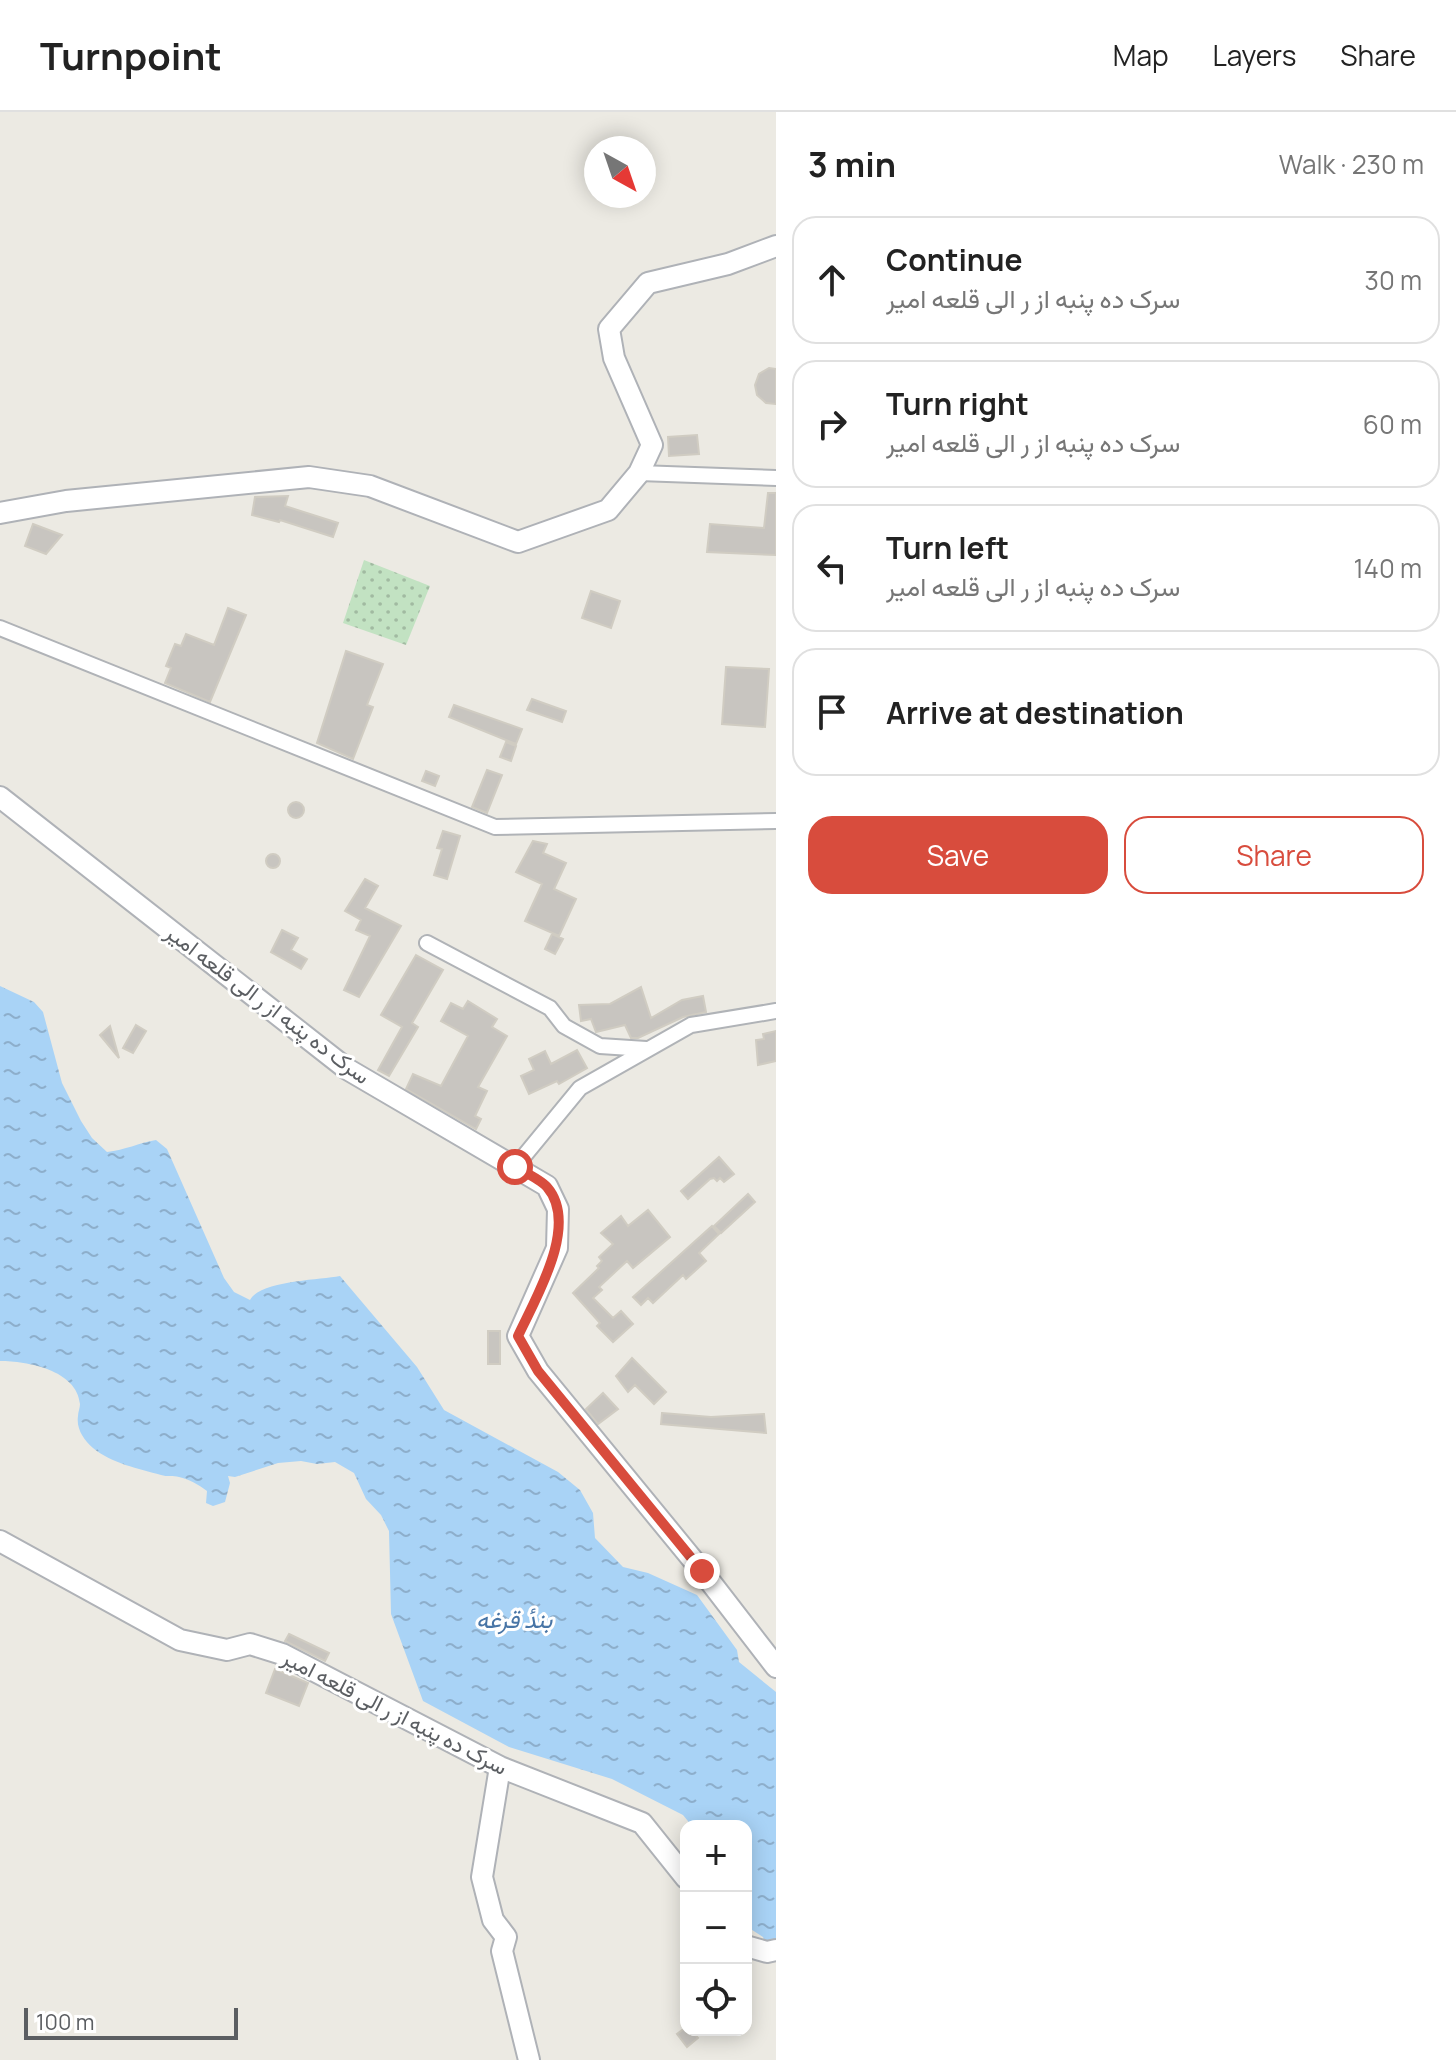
<!DOCTYPE html>
<meta charset="utf-8">
<style>
:root{--surface:#fff;--page:#f2f2f2;--text:#222;--muted:#767676;--line:#e0e0e0;--accent:#d84c3d}
body{margin:0;font-family:Manrope,Vazirmatn,sans-serif;background:var(--page);color:var(--text)}
.controls{position:absolute;right:24px;bottom:24px;display:grid;overflow:hidden;border-radius:16px;box-shadow:0 4px 20px #0003}
.controls button{width:72px;height:72px;display:grid;place-items:center;padding:0;border:0;border-bottom:2px solid var(--line);background:var(--surface);color:var(--text);font:40px sans-serif}
.compass{position:absolute;left:584px;top:24px;width:72px;height:72px;border-radius:50%;background:var(--surface);box-shadow:0 4px 20px #0003;rotate:140deg}
.scale{position:absolute;left:24px;bottom:20px;width:214px;box-sizing:border-box;padding-left:8px;border:4px solid #5b5e62;border-top:0;font-size:22px;line-height:28px;white-space:nowrap;color:#5b5e62;-webkit-text-stroke:6px #fff;paint-order:stroke}
.stop{position:absolute;width:24px;height:24px;margin:-18px;border:6px solid #d84c3d;border-radius:50%;background:#fff}
.stop.end{background:#d84c3d;border-color:#fff;box-shadow:0 2px 8px #0008}
.list{margin:0;padding:0;list-style:none}
h2{display:flex;justify-content:space-between;align-items:center;height:104px;margin:0;padding:0 32px;font-size:34px}
h2 small{font-size:26px;font-weight:400;color:var(--muted)}
.list li{display:grid;grid-template-columns:52px 1fr auto;gap:24px;align-items:center;box-sizing:border-box;height:128px;margin:0 16px 16px;padding:0 16px;border:2px solid var(--line);border-radius:24px}
.list b{display:block;font-size:30px;white-space:nowrap}
.list p{margin:0;font-size:26px;white-space:nowrap;color:var(--muted)}
.list em{font-size:26px;font-style:normal;color:var(--muted)}
.actions{display:flex;gap:16px;padding:24px 32px}
.actions a{flex:1;padding:18px 0;border:2px solid var(--accent);border-radius:24px;text-align:center;font-size:28px;color:var(--accent)}
.actions .main{background:var(--accent);color:#fff}
.icon{flex:none;width:44px;height:44px;fill:none;stroke:currentColor;stroke-width:2;stroke-linecap:round;stroke-linejoin:round}
.map{position:relative;flex:none;width:776px;height:1948px;overflow:hidden}
header{display:flex;align-items:center;gap:48px;box-sizing:border-box;height:112px;padding:0 40px;background:var(--surface);border-bottom:2px solid var(--line)}
header strong{font-size:38px}
nav{display:flex;gap:44px;margin-inline-start:auto;font-size:28px}
main{display:flex}
aside{flex:1;background:var(--surface)}
.map>svg:first-child{display:block}
.park{fill:url(#park-dots)}
.water{fill:url(#water-ripples)}
.building{fill:#c8c5c0;stroke:#d0ccc2;stroke-width:2}
.lines{fill:none;stroke-linecap:round;stroke-linejoin:round}
.street-casing{stroke:#b0b3b7;stroke-width:18}
.secondary-casing{stroke:#afb2b7;stroke-width:24}
.street{stroke:#fff;stroke-width:14}
.secondary{stroke:#fff;stroke-width:20}
.route{stroke:#d84c3d;stroke-width:10}
.labels{text-anchor:middle;dominant-baseline:central;stroke-width:6;stroke-linejoin:round;paint-order:stroke}
.street-label{font-size:22px;fill:#5b5e62;stroke:#fff}
.water-label{font-size:24px;font-style:italic;fill:#4875a6;stroke:#fff}
</style>
<header>
<strong>Turnpoint</strong>
<nav><a>Map</a><a>Layers</a><a>Share</a></nav>
</header>
<main>
<div class="map">
<svg width="776" height="1948" viewBox="0 0 776 1948">
<defs>
<pattern id="park-dots" width="8" height="8" patternUnits="userSpaceOnUse" patternTransform="scale(2)"><rect width="8" height="8" fill="#c2e2c2"/><path d="M2 2h.1M6 6h.1" fill="none" stroke="#a1baa1" stroke-width="1.8" stroke-linecap="round"/></pattern>
<pattern id="water-ripples" width="26" height="14" patternUnits="userSpaceOnUse" patternTransform="scale(2)"><rect width="26" height="14" fill="#a9d3f6"/><path d="M2 4q2-2 4 0t4 0M15 11q2-2 4 0t4 0" fill="none" stroke="#8daecb"/></pattern>
</defs>
<rect width="100%" height="100%" fill="#eceae3"/>
<path class="park" d="M364 448 430 474 406 533 343 511Z"/>
<path class="water" d="M0 874 34 890 43 900 62 971 81 1009 92 1026 107 1040C125 1038 139 1031 156 1028L167 1037 224 1166 234 1180 250 1188C260 1169 318 1168 340 1164L417 1255 444 1298 558 1360 580 1378 593 1401 595 1426 623 1455 648 1461 697 1483 737 1538 739 1550 776 1580V1834L767 1835 763 1825 746 1814V1714H692L683 1703 612 1667 509 1635 423 1589 391 1502 389 1419 381 1403 366 1387 354 1361 335 1350 317 1352 301 1349 278 1351 235 1365 228 1364 230 1371 225 1390 213 1394 206 1391 207 1379C199 1373 189 1367 179 1365 173 1363 167 1365 161 1363 139 1357 111 1351 93 1336 84 1328 76 1317 78 1304 78 1300 80 1296 80 1292 77 1258 27 1249 0 1249Z"/>
<path class="building" d="M769 256 776 257V292L766 291 757 283 755 273 759 262Z
M697 323 699 342 669 344 668 325Z
M768 381H776V443L707 440 710 412 764 416Z
M288 384 285 394 338 411 333 425 280 408 279 410 252 403 255 385Z
M33 412 62 423 46 442 25 434Z
M591 479 620 489 611 516 582 506Z
M228 496 246 503 210 590 165 571 171 556 166 554 175 532 181 534 186 522 214 533Z
M346 539 383 552 367 593 373 595 353 647 317 631Z
M726 555 769 557 765 615 722 612Z
M532 587 566 599 562 610 527 598Z
M454 593 522 617 516 632 449 605Z
M506 630 516 634 511 649 500 645Z
M487 658 502 663 487 701 472 695Z
M426 659 439 664 435 674 422 669Z
M288 698a8 8 0 1 1 16 0a8 8 0 1 1-16 0Z
M443 719 460 724 447 767 434 763 442 737 437 736Z
M533 729 547 732 543 741 566 751 554 777 576 787 559 824 525 809 542 772 516 760Z
M266 749a7 7 0 1 1 14 0a7 7 0 1 1-14 0Z
M365 767 378 774 365 796 401 814 359 885 344 878 370 824 356 818 361 808 345 799Z
M282 818 298 826 291 838 307 847 301 857 271 840Z
M552 822 563 827 555 842 545 837Z
M416 843 443 858 412 911 418 915 389 964 378 958 402 915 381 903Z
M641 875 651 906 682 888 703 884 706 900 683 905 638 926H631L625 913 596 920 591 907 581 909 579 893 610 892Z
M468 889 497 907 492 915 507 924 478 975 487 979 475 1004 481 1007 476 1017 406 977 413 962 441 974 468 924 441 909 451 891 463 897Z
M136 913 146 919 133 941 123 936Z
M110 914 119 946 100 923Z
M776 919V949L758 953 756 928 764 927 763 922Z
M577 938 587 956 559 972 557 969 529 982 521 964 534 958 529 947 545 939 551 952Z
M719 1045 734 1062 724 1070 720 1066 717 1069 714 1066 710 1067 688 1087 681 1079Z
M748 1082 755 1090 721 1121 714 1114Z
M648 1098 670 1125 633 1156 627 1149 599 1175 602 1178 593 1186 613 1206 621 1199 633 1212 613 1230 597 1214 600 1211 573 1181 599 1156 597 1154 602 1149 599 1145 613 1132 601 1121 621 1104 628 1114Z
M712 1114 719 1122 699 1141 706 1149 686 1167 683 1163 653 1191 648 1186 641 1193 633 1185Z
M488 1219H500V1252H488Z
M632 1246 666 1280 654 1292 635 1273 628 1280 616 1264Z
M603 1281 618 1297 598 1312 586 1297Z
M662 1301 711 1305 764 1302 766 1321 661 1312Z
M289 1522 329 1541 325 1549 285 1529Z
M275 1557 308 1571 299 1594 266 1581Z
M686 1915V1918H691L698 1926 687 1935 677 1922Z"/>
<g class="lines">
<g class="street-casing">
<path id="street" d="M639 361 776 366
M0 516 495 715 776 709
M427 831 550 896 564 914 600 934 646 937
M515 1055 580 976 691 913 776 899"/>
</g>
<g class="secondary-casing">
<path id="secondary" d="M0 401 66 389 309 365 370 374 518 430 608 398 639 361 652 333 614 246 609 217 648 171 728 152 776 134
M0 685 347 957 547 1074 558 1097 557 1136 518 1224 538 1259 702 1459 776 1555
M0 1429 180 1528 227 1538 250 1532 282 1542 500 1655 642 1711 686 1766
M500 1655 482 1765 493 1808 506 1825 502 1839 529 1948
M746 1834 767 1840 776 1838"/>
</g>
<use href="#street" class="street"/>
<use href="#secondary" class="secondary"/>
</g>
<g class="lines">
<path class="route" d="M515 1055C524 1060 540 1067 547 1075 580 1113 535 1187 518 1224L538 1259 702 1459"/>
</g>
<g class="labels">
<g class="street-label">
<text transform="translate(268 892) rotate(37)">سرک ده پنبه از ر الی قلعه امیر</text>
<text transform="translate(395 1600) rotate(27)">سرک ده پنبه از ر الی قلعه امیر</text>
</g>
<g class="water-label">
<text x="514" y="1506">بندٔ قرغه</text>
</g>
</g>
</svg>
<div class="controls">
<button>+</button>
<button>−</button>
<button><svg class="icon" aria-label="locate" viewBox="0 0 24 24"><circle cx="12" cy="12" r="6"/><path d="M12 2v4M12 18v4M2 12h4M18 12h4"/></svg></button>
</div>
<svg class="compass" viewBox="-18 -18 36 36"><path d="M0-13l5 13h-10z" fill="#e53935"/><path d="M0 13l5-13h-10z" fill="#767676"/></svg>
<div class="scale">100 m</div>
<div class="stop" style="left:515px;top:1055px"></div>
<div class="stop end" style="left:702px;top:1459px"></div>
</div>
<aside>
<h2>3 min<small>Walk · 230 m</small></h2>
<ul class="list">
<li><svg class="icon" aria-label="ahead" viewBox="0 0 24 24"><path d="M12 20V5M6 11l6-6 6 6"/></svg><div><b>Continue</b><p>سرک ده پنبه از ر الی قلعه امیر</p></div><em>30 m</em></li>
<li><svg class="icon" aria-label="right" viewBox="0 0 24 24"><path d="M7 20v-9h11M14 6l5 5-5 5"/></svg><div><b>Turn right</b><p>سرک ده پنبه از ر الی قلعه امیر</p></div><em>60 m</em></li>
<li><svg class="icon" aria-label="left" viewBox="0 0 24 24"><path d="M17 20v-9H6M10 6l-5 5 5 5"/></svg><div><b>Turn left</b><p>سرک ده پنبه از ر الی قلعه امیر</p></div><em>140 m</em></li>
<li><svg class="icon" aria-label="arrive" viewBox="0 0 24 24"><path d="M6 21V4h12l-3 4 3 4H6"/></svg><div><b>Arrive at destination</b></div></li>
</ul>
<div class="actions"><a class="main">Save</a><a>Share</a></div>
</aside>
</main>
